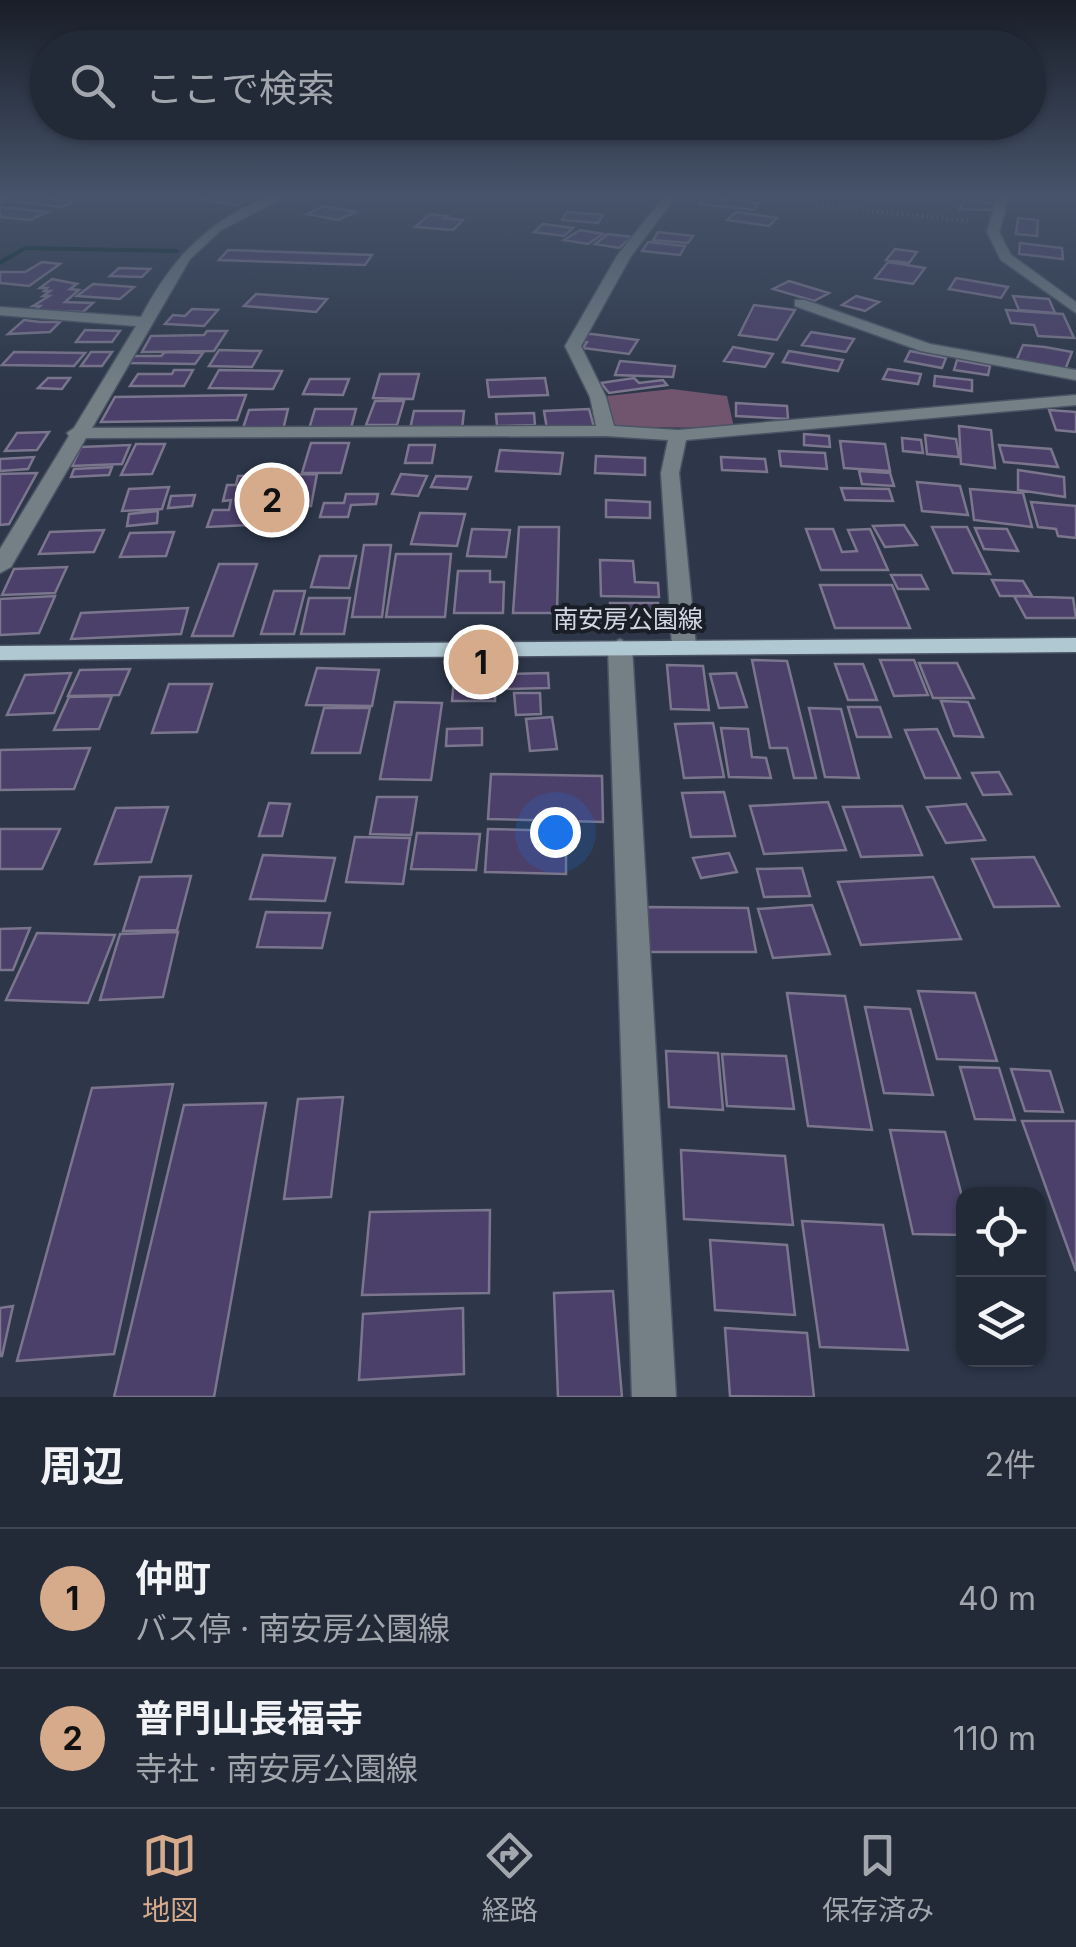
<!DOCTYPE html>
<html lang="ja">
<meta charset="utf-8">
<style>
:root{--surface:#222937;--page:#2e3542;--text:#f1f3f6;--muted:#a2a6ad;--line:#3f4552;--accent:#d6ab8b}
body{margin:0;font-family:Inter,"Noto Sans JP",sans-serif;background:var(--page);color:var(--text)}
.controls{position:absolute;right:30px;bottom:30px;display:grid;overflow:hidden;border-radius:20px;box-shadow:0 2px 8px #0004}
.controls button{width:90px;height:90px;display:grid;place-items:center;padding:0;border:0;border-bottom:2px solid var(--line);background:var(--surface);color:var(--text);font:50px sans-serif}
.you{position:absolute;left:555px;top:832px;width:35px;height:35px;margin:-25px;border:8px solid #fff;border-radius:50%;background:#1a73e8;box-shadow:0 0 0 15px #1a73e833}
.badge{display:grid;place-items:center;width:65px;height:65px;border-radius:50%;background:var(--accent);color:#111;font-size:32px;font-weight:700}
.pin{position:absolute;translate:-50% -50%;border:5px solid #fff;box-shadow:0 2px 10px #0006}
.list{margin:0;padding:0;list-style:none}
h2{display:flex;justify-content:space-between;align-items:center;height:130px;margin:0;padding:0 40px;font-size:42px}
h2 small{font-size:32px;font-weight:400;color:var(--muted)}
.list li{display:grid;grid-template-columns:65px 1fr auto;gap:30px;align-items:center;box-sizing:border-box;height:140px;padding:0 40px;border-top:2px solid var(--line)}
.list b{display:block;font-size:38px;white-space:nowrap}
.list p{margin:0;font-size:32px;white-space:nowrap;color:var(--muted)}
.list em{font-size:32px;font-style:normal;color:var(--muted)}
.icon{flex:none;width:55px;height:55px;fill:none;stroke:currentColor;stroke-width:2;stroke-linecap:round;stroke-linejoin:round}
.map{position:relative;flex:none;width:1076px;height:1397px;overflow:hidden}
.search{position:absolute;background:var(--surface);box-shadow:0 2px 8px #0004;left:30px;right:30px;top:30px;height:110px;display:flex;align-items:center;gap:25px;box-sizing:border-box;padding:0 35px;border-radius:55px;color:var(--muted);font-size:38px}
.sheet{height:410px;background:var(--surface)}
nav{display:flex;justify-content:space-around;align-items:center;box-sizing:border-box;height:140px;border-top:2px solid var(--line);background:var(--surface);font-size:28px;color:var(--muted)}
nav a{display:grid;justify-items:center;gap:5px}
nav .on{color:var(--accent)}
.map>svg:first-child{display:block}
.green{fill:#71556f}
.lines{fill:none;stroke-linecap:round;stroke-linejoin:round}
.stream{fill:#012524;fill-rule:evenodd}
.building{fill:#4b4069;stroke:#7b768d;stroke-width:2.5}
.minor-casing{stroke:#4b5465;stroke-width:3}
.major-casing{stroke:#4b5465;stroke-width:3}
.path{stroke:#788190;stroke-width:4;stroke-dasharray:1 4;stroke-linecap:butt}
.minor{fill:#748085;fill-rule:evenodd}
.major{fill:#b0c8d2;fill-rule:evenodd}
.labels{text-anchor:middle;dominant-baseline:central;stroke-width:8;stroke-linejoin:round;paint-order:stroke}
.street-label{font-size:25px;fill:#d1d7e3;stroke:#1a1e27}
</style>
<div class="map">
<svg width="1076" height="1397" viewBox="0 0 1076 1397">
<rect width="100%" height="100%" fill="#2d3749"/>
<path class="green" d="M672 389 727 396 734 428 615 427 607 396Z"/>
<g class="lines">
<path class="stream" d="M25 246 177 249 180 251 177 253 26 250 0 265V260Z"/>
</g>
<path class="building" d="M195 194H241L255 196 237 205 189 197Z
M25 195 74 202 62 207 12 201Z
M704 197 759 203 754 210 699 204Z
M965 199 995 204 994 210 960 209Z
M324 206 356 212 338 220 307 214Z
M0 207 48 212 30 220 0 217Z
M567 212 603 215 598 223 562 220Z
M736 212 777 218 769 226 727 220Z
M430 214 447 216 444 218 463 220 453 230 415 227Z
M1018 218 1038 220 1037 236 1016 234Z
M543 224 573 228 564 236 534 232Z
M580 230 603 234 588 244 564 240Z
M658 232 693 236 688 243 653 240Z
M608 234 632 237 619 248 595 244Z
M648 242 685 246 680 255 642 251Z
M1020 243 1062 248 1063 259 1019 254Z
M895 249 917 252 909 263 886 260Z
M228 250 372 255 365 265 219 260Z
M42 262 60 264 29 286 0 283V272H25Z
M888 262 925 268 913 284 875 278Z
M119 268 150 269 142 277 110 276Z
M956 278 1008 287 1001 298 949 289Z
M52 279 77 284 70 289 79 290 65 302 93 303 83 312 35 310 40 306H33L49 296H43L50 291H44L47 288H40Z
M789 281 829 293 814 301 773 289Z
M93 284 134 287 120 299 77 296Z
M256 294 327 299 316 312 244 306Z
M856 296 879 302 865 311 842 305Z
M1013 296 1049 299 1055 313 1019 310Z
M754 305 795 310 777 340 739 335Z
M192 309 218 310 204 326 165 324 173 315 185 316Z
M1006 310 1063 314 1074 338 1038 336 1034 325 1011 323Z
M24 320 40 322H60L50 332 8 334Z
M85 330 120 331 112 342H76Z
M207 331H227L214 351 142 352 151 336 204 335Z
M811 332 854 339 846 352 802 345Z
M586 334H592L638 340 629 354 583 348 587 342 581 341Z
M1023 345 1045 347 1072 352 1065 370 1016 361Z
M733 347 773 354 765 367 724 361Z
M219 350 261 351 252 367 209 366Z
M789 351 843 360 838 371 783 362Z
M910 351 946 358 942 368 905 361Z
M14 352 85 353 74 366 2 365Z
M91 352H112L102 366H81Z
M165 352 203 353 195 364 129 363 134 356H161Z
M957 360 990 366 988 375 954 370Z
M620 361 675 366 673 377 615 375Z
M888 369 921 374 918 384 883 379Z
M174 370H193L184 386H130L138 374H172Z
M219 370 282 371 273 389 209 388Z
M380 374H419L413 399 373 398Z
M935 376 972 380V391L934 386Z
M48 378H70L62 389 38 388Z
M545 378 548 395 489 397 487 380Z
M634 378 639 383 663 380 667 385 609 393 601 383Z
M310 379H349L343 395 303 394Z
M246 395 237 420 101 422 115 397Z
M375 401H404L397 425H366Z
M736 403 787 406 788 419 736 416Z
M288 409 283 430 242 431 249 410Z
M315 409H356L351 428 309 429Z
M589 409 594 427 547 429 544 411Z
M1049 410 1076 412V432L1056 430Z
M414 411H464L462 429H410Z
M534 413 535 425 497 426 496 414Z
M959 426 991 430 995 468 961 464Z
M49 432 37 450 5 451 17 433Z
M804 434 829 436 830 447 804 445Z
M925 435 956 439 959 457 927 454Z
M902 438 921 440 923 453 903 451Z
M840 441 885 444 890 471 844 468Z
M311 443H349L341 473H302Z
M136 444H165L152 474 121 475Z
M130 445 122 464 72 466 81 447Z
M409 445H435L432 463H405Z
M999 445 1051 449 1058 467 1004 462Z
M500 450 563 453 560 474 496 471Z
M779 451 825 453 827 469 781 466Z
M596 456 645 458V475L595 473Z
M34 457 28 469 0 471V459Z
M721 457 765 459 767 472 722 470Z
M112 467 109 475 71 477 74 469Z
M1018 470 1064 477 1065 497 1018 490Z
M859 471 890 473 894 486 862 484Z
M37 473 9 524 0 525V474Z
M317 474 311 506 236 508 278 509 274 524 207 527 213 510H229L231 500 223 501 227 485H236L238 476Z
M401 474 427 476 418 496 392 494Z
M436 476 471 477 467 489 431 487Z
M917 482 960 486 968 515 922 511Z
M169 487 162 509 122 511 129 489Z
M841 488 889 489 893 501 845 500Z
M970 489 1023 493 1032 527 974 520Z
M346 494H378L376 504 351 505 348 517H320L324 503H344Z
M195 495 192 506 168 508 171 496Z
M606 500 650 502V518L606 517Z
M1031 502 1076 506V538L1058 536 1056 529 1038 527Z
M158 511 157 523 127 526 129 514Z
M420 513 465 514 457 546 411 544Z
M904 525 917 545 885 547 873 526Z
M519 527H559L557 613H513Z
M932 527H967L990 574 953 573Z
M975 528 1007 529 1018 551 984 549Z
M472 529 510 530 506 557 467 556Z
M806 529H833L842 552 857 551 848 530 870 529 888 570H821Z
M104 530 94 552 39 554 50 532Z
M174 532 166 556 120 557 130 533Z
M364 545H391L382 617H352Z
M396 554H451L445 617H386Z
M320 556H356L349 588 311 587Z
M600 560 633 561 635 582 658 583 659 597 601 596Z
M219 564H257L233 636H192Z
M67 567 55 593 2 595 14 569Z
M458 571H490V582H504L503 613H454Z
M891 575H921L928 589H898Z
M992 580 1023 581 1032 596H1000Z
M820 585H892L910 628H835Z
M274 591H305L294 634H261Z
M55 596 39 633 0 635V599Z
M1014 596 1073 598 1076 618H1026Z
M309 598H350L344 634H301Z
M610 603H658L662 623 612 624Z
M188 608 181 634 71 639 81 613Z
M752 660 787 661 816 778H794L787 748H770Z
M880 660H914L928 695 894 696Z
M919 663H957L974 698H933Z
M835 664H863L877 700H848Z
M667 665 703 666 709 710 671 709Z
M317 668 379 670 372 706 306 705Z
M130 669 119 695 68 696 80 670Z
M455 669H496L495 701H452Z
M71 673 54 713 7 715 25 675Z
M548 673 549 688 504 689V674Z
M736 673 747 707 719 708 710 674Z
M169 684H212L197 732 152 733Z
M514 693H540L541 714 516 715Z
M112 696 99 729 54 730 69 697Z
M941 701 968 702 983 737 954 736Z
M395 702 442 703 431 780 380 779Z
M848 707H880L891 737H857Z
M324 708H370L360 753H312Z
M809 708 841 709 859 778 825 777Z
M552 717 557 749 530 751 526 719Z
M713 723 724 777 684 778 675 724Z
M482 728V745L446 746 447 729Z
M721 728 748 729 752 757 766 758 771 778 729 777Z
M937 729 960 778H925L905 730Z
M90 748 74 789 0 790V750Z
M999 772 1011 794 983 795 972 773Z
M491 774 602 776 603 822 488 819Z
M724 792 735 836 691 837 682 793Z
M377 797H417L411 835 370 834Z
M828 802 846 850 764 854 750 806Z
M269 803 290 804 282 836H259Z
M966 804 985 840 946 843 927 807Z
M902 806 922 855 861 857 843 807Z
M168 807 151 862 95 864 116 808Z
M0 829H60L42 869H0Z
M488 829 566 831V874L485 872Z
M417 833 480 834 476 870 411 869Z
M355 837 410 838 403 884 346 882Z
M729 853 737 872 701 878 693 858Z
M263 855 335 858 325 901 250 899Z
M1034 857 1059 906 994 907 972 859Z
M802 868 810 896 764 897 757 869Z
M191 876 177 930 123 931 140 877Z
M933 877 961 939 861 945 838 882Z
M812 905 830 954 773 958 758 909Z
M644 907 748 908 756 952H648Z
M266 912 330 913 322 948 257 947Z
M30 928 13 970H0V929Z
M178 932 163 997 100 1000 120 934Z
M37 933 115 935 88 1003 6 1000Z
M918 991 975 993 997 1061 937 1059Z
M787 993 845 996 872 1130 808 1126Z
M865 1007 910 1009 933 1095 884 1093Z
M666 1051 718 1053 723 1110 669 1107Z
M722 1054 786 1056 794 1109 727 1106Z
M960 1067 999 1068 1015 1120 975 1119Z
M1011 1069 1050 1071 1063 1112 1025 1111Z
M173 1084 114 1354 17 1361 92 1088Z
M343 1097 331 1197 284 1199 298 1099Z
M266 1103 214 1397H114L184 1105Z
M1022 1121H1076V1271Z
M890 1130 945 1132 964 1204V1235L913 1234Z
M681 1150 785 1156 793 1225 684 1219Z
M490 1210 489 1293 362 1295 370 1212Z
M802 1221 883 1225 908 1350 820 1347Z
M710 1240 787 1245 795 1315 715 1310Z
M613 1291 622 1397H558L554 1293Z
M13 1306 2 1356H0V1308Z
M463 1308 464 1374 359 1380 363 1314Z
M725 1328 807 1333 814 1397 730 1396Z"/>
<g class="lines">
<g class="minor-casing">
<path id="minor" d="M17 194 0 203V195Z
M274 194H291L221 230 190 259 92 428 596 426 590 397 565 346 617 256 666 194H678L631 256 581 346 606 397 614 426 678 430 1076 395V405L686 440 679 473 696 646 684 653 672 646 661 473 668 440 606 436 86 438 11 567 0 573V549L69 436 67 433 74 428 136 326 0 315V307L141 317C173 256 210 219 274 194Z
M998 194H1010L999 232 1011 255 1076 302V313L1001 260 987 232Z
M795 300H805L930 344 1076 370V380L921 351 795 306Z
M620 639 632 646 676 1397H632L608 646Z"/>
</g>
<g class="major-casing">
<path id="major" d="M1076 638V652L0 660V646Z"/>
</g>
<path class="path" d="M713 194 969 221"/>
<use href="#minor" class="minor"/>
<use href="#major" class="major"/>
</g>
<linearGradient id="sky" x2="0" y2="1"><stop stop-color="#191e28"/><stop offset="0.5" stop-color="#46536a"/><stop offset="1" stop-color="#46536a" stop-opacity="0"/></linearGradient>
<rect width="1076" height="390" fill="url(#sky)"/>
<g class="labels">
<g class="street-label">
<text x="628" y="619">南安房公園線</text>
</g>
</g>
</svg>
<div class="controls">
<button><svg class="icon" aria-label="locate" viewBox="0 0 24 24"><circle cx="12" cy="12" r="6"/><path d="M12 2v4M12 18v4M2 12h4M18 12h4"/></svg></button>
<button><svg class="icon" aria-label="layers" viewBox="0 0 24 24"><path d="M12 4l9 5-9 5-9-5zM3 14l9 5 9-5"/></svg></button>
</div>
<div class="you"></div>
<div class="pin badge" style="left:481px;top:662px">1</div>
<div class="pin badge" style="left:272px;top:500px">2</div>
<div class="search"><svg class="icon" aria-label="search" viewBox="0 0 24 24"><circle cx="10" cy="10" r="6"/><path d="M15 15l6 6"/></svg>ここで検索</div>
</div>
<section class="sheet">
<h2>周辺<small>2件</small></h2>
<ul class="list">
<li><span class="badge">1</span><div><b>仲町</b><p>バス停 · 南安房公園線</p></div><em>40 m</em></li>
<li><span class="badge">2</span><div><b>普門山長福寺</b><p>寺社 · 南安房公園線</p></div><em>110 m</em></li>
</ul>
</section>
<nav>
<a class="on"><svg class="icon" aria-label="map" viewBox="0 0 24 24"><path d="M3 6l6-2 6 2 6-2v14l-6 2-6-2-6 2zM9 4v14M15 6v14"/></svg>地図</a>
<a><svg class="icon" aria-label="directions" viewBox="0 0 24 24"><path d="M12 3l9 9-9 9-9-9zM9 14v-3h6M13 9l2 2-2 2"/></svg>経路</a>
<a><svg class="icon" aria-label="saved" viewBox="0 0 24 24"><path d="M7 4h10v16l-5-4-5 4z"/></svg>保存済み</a>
</nav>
